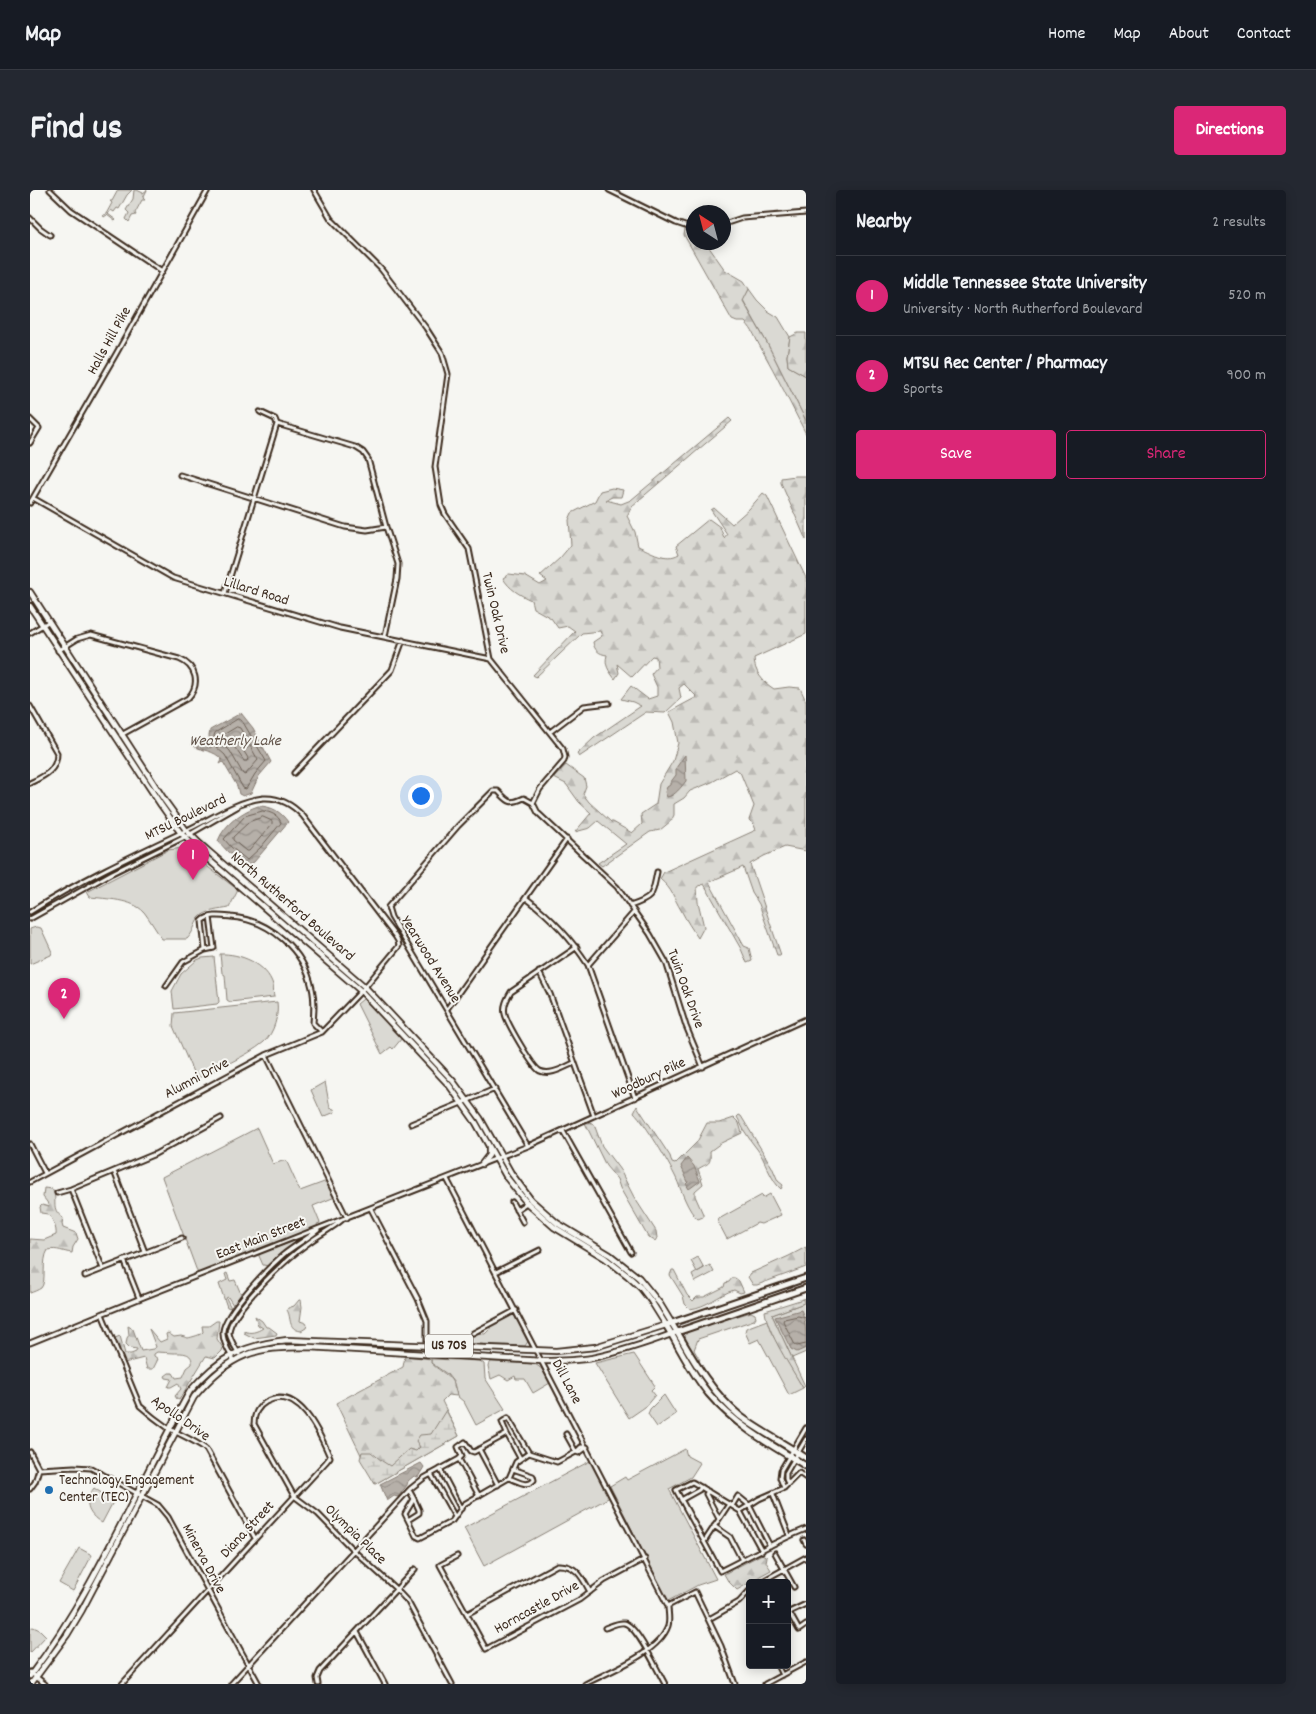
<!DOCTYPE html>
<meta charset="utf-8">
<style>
:root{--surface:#171b24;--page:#242831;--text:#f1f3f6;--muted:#9ea1a6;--line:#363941;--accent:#db2777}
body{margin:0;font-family:Dekko,sans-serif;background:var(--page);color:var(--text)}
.controls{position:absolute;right:15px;bottom:15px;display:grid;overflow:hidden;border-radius:5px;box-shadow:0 2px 12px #0003}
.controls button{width:45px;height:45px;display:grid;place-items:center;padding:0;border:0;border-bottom:1px solid var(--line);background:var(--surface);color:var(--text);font:25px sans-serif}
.compass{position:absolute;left:656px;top:15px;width:45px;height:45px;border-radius:50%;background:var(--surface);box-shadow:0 2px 12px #0003;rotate:324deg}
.you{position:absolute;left:390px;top:605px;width:18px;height:18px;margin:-12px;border:4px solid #fff;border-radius:50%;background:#1a73e8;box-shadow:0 0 0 8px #1a73e833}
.badge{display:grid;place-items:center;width:32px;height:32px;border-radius:50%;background:var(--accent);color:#fff;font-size:16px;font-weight:700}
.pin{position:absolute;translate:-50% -41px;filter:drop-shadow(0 1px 2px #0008)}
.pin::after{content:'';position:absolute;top:26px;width:18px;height:15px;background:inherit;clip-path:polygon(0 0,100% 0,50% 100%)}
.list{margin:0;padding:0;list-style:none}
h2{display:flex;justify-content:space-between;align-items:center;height:65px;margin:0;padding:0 20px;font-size:21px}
h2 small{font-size:16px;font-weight:400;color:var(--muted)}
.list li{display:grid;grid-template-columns:32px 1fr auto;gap:15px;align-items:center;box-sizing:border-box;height:80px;padding:0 20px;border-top:1px solid var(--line)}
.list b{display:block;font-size:19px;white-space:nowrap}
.list p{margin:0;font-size:16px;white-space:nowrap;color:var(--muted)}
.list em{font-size:16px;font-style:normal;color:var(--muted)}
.actions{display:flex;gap:10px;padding:15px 20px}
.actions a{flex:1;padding:11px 0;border:1px solid var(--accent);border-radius:5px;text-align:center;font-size:18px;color:var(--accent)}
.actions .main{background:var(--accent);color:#fff}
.map{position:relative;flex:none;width:776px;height:1494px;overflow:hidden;border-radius:5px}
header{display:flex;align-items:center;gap:30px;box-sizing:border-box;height:70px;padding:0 25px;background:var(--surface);border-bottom:1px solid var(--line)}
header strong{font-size:24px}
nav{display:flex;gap:28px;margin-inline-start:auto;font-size:18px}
.intro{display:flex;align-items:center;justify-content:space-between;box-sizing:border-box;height:120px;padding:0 30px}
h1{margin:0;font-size:35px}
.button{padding:12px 22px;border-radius:5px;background:var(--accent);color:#fff;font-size:18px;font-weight:700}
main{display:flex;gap:30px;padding:0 30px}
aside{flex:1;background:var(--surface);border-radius:5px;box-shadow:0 2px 12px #0003}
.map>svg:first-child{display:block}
.green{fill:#dad9d3;stroke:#8a8278}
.forest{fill:url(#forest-firs);stroke:#8a8278}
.wetland{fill:url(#wetland-marsh);stroke:#8a8278}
.water{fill:url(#water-waves);stroke:#857a71}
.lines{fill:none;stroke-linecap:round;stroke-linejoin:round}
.shore{stroke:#6c6056;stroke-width:1}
.minor-casing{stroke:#3b2a1e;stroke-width:7}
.major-casing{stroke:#3b2a1e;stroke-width:8}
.highway-casing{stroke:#3b2a1e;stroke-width:9}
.minor{stroke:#f6f6f2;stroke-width:3}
.major{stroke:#f6f6f2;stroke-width:4.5}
.highway{stroke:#f6f6f2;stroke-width:5}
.poi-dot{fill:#1f6fb2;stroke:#f6f6f2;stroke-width:2}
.labels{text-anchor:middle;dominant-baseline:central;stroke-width:4;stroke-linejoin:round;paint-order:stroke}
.shield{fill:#f6f6f2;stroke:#73675e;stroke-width:1}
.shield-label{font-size:14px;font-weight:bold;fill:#3b2a1e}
.street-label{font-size:15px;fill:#3b2a1e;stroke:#f6f6f2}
.poi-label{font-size:15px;fill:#3b2a1e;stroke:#f6f6f2;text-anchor:start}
.water-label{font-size:16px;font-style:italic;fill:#605248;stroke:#f6f6f2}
</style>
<header>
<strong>Map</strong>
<nav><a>Home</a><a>Map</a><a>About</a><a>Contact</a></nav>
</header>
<div class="intro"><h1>Find us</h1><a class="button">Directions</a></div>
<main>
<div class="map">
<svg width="776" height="1494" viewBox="0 0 776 1494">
<defs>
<pattern id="forest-firs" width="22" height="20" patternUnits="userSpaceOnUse" patternTransform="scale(1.25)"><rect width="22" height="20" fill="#dad9d3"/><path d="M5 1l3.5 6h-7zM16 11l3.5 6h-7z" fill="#bcbab5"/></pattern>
<pattern id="wetland-marsh" width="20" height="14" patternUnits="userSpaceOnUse" patternTransform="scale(1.25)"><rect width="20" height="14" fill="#dad9d3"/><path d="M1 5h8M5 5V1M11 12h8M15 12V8" fill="none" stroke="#bcbab5"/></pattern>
<pattern id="water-waves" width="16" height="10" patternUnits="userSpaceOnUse" patternTransform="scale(1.25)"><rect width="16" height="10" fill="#b6b0a9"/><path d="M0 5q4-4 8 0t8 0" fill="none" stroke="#958f89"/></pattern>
</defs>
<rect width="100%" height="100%" fill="#f6f6f2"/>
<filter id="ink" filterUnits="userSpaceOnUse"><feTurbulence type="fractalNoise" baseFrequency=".02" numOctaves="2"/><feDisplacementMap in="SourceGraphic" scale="10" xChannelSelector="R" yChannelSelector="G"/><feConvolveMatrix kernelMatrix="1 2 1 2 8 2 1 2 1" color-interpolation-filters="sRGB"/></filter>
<g filter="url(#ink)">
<path class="green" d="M88 0H102L97 5 89 19 87 18 84 22 81 20 78 24 86 30 85 31 77 25 74 27 73 25 76 24 82 13 80 11H82Z
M104 0H107L113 3 117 0 113 8 115 10H112L105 23 106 25 102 26 99 32 96 29 99 23 96 20 103 9Z
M719 99 727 110 738 121 748 127 760 147 757 166 758 176 776 186V231L737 153 713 110Z
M153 658 208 700 199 718C190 720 176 720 169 728 164 735 164 742 157 749H132C126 740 120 730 114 722 102 709 76 709 60 707L57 702 138 660Z
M6 737 11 738 22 762 21 765 0 774V739Z
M190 764C210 763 237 774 243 795 244 799 243 804 244 807L200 812 197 810 195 785 192 783Z
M184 767 189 812 187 814 144 819 142 801 151 784 167 770 172 768Z
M333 809 337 811 372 848 363 859 361 857 352 864 327 814Z
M247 812C249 825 244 843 234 852 216 867 188 878 166 889L143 836 144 823Z
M295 892 300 918 304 919 305 922 293 927 281 900Z
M227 938 243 974 256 970 270 1001 297 991 305 1007 283 1016 290 1033 287 1034 288 1036 168 1084 132 987Z
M740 1004 751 1025 731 1034 727 1033 697 1049 687 1030 732 1005 733 1008Z
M264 1051 265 1053 239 1076 233 1075 229 1066V1064Z
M668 1067 674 1078 680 1075 684 1082 665 1092 662 1085 674 1078 667 1082 661 1071Z
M197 1083 200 1091 205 1090 211 1104 203 1115 198 1107 196 1108 201 1118 197 1117 189 1094 197 1090 195 1084Z
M776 1108V1162L762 1168 742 1125 774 1113 773 1109Z
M721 1122 725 1124 726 1127 724 1130 668 1149 664 1160 670 1170 668 1172 656 1149 655 1146 658 1141Z
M484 1123 499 1150 495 1156 427 1153 445 1143 455 1144 460 1139V1136Z
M737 1130 741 1142 773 1198 759 1205 729 1149 720 1153 715 1142 716 1138Z
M604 1164 625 1196 621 1200 625 1205 615 1217 599 1228 565 1173Z
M401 1169 450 1171 454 1174 455 1188 475 1219 446 1235 434 1212 427 1206 424 1193 417 1184 401 1173Z
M461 1172 505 1174 512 1179 520 1193 503 1203 495 1189H486L485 1186 478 1190 470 1185 461 1189 458 1176Z
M634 1205 646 1224 627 1237 618 1224 620 1219Z
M655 1259 657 1266 670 1273 661 1287 639 1299 686 1389 668 1395 638 1411 580 1296 595 1287 597 1290Z
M560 1271 580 1307 454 1376 434 1338Z
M64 1298 82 1310 83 1312 72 1333C57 1324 53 1312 64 1298Z
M49 1358 62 1365 43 1401 29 1393Z
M3 1437 10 1440 16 1446 0 1463V1438Z"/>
<path class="forest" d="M655 40 663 43 664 52 676 53 695 80 714 91 719 99 713 111 737 153 776 231V244C761 215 747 186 731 158 725 148 724 141 715 132H707L702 130 654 45Z
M768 143H776V186L758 176 757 166 760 147Z
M699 228 702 231 602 316 597 326 605 342 608 356C620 361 636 372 649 364L646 356 679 329 690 337 694 348 697 344 681 320 684 318 702 334 719 319 733 303 737 306 776 388V444L724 468C724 482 733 492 744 499L759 497 770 498 776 511V661L755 657 734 666 720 674 751 765H747L729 714 722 703 713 677 679 692 714 756 719 758 722 771 717 773 711 759 674 694 667 697 668 712 674 737 668 748C662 739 656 730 651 720 643 707 643 700 630 689L634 682 726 640 724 635 719 630 724 616 710 582 705 579 682 592 660 601 654 608 644 614V625L641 631 630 640 620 642 572 676 568 673 596 654 568 631 560 638 545 642 561 623 549 612 536 594 524 588 536 575 554 588 556 596 553 604 559 612 581 632H583L602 643 612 634 611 624 626 614 629 594 643 571 648 553 644 532 639 522 667 507 654 494 649 498 651 508 635 523 616 522 549 567 547 564 564 548 611 516 603 512 591 509 601 496 618 509 627 506V497L621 484 627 477 626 467 622 466 602 487 587 474 589 483 585 489C579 481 574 475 577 465 569 464 564 460 563 452L572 446 570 441 552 443 506 487 503 485 545 441 538 436 528 438 521 428 503 418 501 410C490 405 479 399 473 388L479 384 495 386 510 395 517 391 510 386 530 368 541 355 539 330 542 323 565 311 570 301 582 298 593 300 591 307H582L576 310 591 314 601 310Z
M765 286H776V350L751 293V288Z
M607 916 640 966 642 973 645 974 667 952 677 933H689L704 928 709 933 712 943 691 953 680 961C681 976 679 972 668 979L673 994 665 1001V1006L673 1024V1027L668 1029C658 1022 651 999 646 988 639 973 615 933 604 922Z
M709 925 711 926 742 977 748 991 753 995 751 999C743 993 736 974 731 965 727 958 721 952 717 945 713 940 711 933 707 927Z
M559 932 562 933 565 937 572 956 590 980 604 1007 626 1041 627 1048 625 1051 618 1047 590 998 587 989 576 976 555 933Z
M14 998 22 999C29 1010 19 1018 33 1028L32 1034 33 1038 46 1043 48 1049 43 1057 42 1063C33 1062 28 1058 18 1060 11 1071 17 1092 11 1098 8 1100 3 1102 0 1103V1049L14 1050 26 1045C27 1039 23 1029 18 1024L11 1023 10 1017 12 1015 19 1017 17 1012 13 1007Z
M776 1057V1077L727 1095H723L718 1087 721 1083 759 1066Z
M642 1080H644L657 1105 663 1111 667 1107H674L694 1097 695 1093 699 1092 702 1088H705L709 1091 714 1102 710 1103 704 1100C688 1105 677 1117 660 1119L655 1114 653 1106 640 1085Z
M773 1109 774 1113 742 1125 775 1196 773 1198C762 1179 737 1142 735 1121Z
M269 1110H271L272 1117 270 1131 276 1133 277 1135 276 1138 271 1141C257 1139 262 1128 257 1120L258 1118 264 1116Z
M225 1126 232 1131 236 1137H239L247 1143 246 1145 224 1148 214 1143V1141C220 1144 227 1142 233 1138L228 1135Z
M186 1131H189L187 1149 193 1158 192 1161 185 1168 176 1166 149 1210 147 1209 145 1206 151 1199 148 1193 141 1197H138L142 1189 136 1188 135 1186 139 1183H143L146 1188 153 1187 157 1178 162 1174C163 1162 152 1163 144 1163 138 1163 133 1162 127 1162L124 1164V1166L128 1169 123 1179H117L114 1168 94 1173 85 1148 90 1146 95 1164H101L106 1162 107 1159 100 1158 96 1154 97 1148 99 1145 98 1136 103 1139 111 1161 123 1159 126 1157 119 1139 130 1152 137 1149 136 1144 138 1143 144 1147 151 1146 158 1148C162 1147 171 1145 173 1142L172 1136H179Z
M375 1166 401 1169V1173C416 1187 422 1183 427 1206L418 1205 412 1211 429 1246 345 1294 306 1213 373 1177Z
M732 1364 737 1367 736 1372 741 1380C729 1386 718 1394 707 1400L698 1391 694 1384Z"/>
<path class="wetland" d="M416 1220 429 1246 345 1294 330 1269 332 1262H341L352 1271 360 1276 379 1259 386 1261 390 1257 386 1251 390 1245 401 1244Z"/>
<path class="water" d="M211 523 223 538 241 572 229 586 221 603 213 606 209 604 207 596 193 572 190 574 192 570C184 559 171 562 161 554L166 553 181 558 179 546 180 540Z
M655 565 656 591C651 597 645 606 637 607L635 602 637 597 640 595V593L646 585V578Z
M228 616C242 616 251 622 258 632L224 672 217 676 198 662 188 651C194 634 213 621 228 616Z
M657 968 664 976 670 991 659 999 656 994 658 992 651 976Z
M771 1120C776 1129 776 1146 776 1158L767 1162 761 1159 745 1127Z
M391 1273 394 1277 388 1287 384 1286 378 1291 377 1295 368 1307 364 1306 357 1311 350 1294Z"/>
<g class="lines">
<path class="shore" d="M208 529 211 530 214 534 236 571 225 584 216 599 213 598 195 565 186 557 184 546 185 543Z
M207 537 210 538 228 570 215 585 213 584 200 561 192 553V546Z
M205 547 218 568 217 571H214L201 552V549Z
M233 621C240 622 249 625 251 633L231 657 217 670 201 657 194 649 215 626Z
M233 627 242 631V634L219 661H216L203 650V647L219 632Z
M776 1128 768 1126 754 1129 753 1131 765 1155 767 1156 776 1154"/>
<g class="minor-casing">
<path id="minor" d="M20 0 41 20 132 81
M284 0 301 29 351 79 396 138 412 163 418 184 405 277 411 315 415 324 439 359 461 469 533 559 535 567 534 571 510 599 503 613
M579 0 646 33 664 39
M0 28 10 38 20 45
M694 34 712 28 776 23
M0 229 9 238 0 253
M247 234 325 257 333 262 338 269 356 337 368 374 367 389 355 446
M150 285 315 337 337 340 356 337
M3 308 143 388 310 438 461 469
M0 313 86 164 178 0
M195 403 247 234 245 229 230 222
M0 443 18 432
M28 461 47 449 61 445 149 469C166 476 171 494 158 508L91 545
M0 516 27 563C27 581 14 586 0 593
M520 542 554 516 579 513
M264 583 362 480 373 450
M503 613 508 623 587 697 620 744 636 772 656 836 673 877
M496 708C521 727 541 748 558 775L605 908
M600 716C624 708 622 706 627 682
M0 722C50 690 106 664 159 639 182 628 207 611 233 608 249 607 263 615 273 626L365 746 368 751 369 756 335 797 292 842 236 865 0 992
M180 727 184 758 175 760 172 731C179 724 192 726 201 727 240 730 274 760 282 798 285 810 284 821 283 833L292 842
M0 729 82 683 155 647 207 617
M558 775 604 722
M509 782 520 804 564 926
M136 796 153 772 175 760
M417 819 537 649
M236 865 317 1028
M544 873C534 877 521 886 510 881 503 878 477 833 475 824 473 816 477 809 481 802L547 757
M381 934 465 899
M533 941 601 1062
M0 954 15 983
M498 956 361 727 358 717 428 636 463 601H468C479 612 479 615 494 608L503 613
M84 981 115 1062
M417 989 638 1416C638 1422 640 1430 638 1436 629 1463 580 1481 555 1494
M41 999 73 1079
M27 1003 41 999 125 964 191 928
M482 1012 493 1032
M341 1019 388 1109 397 1131V1164
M486 1020 498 1012
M94 1070 109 1108
M466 1082 510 1060
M55 1086 152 1048
M72 1124 110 1216C119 1224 128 1231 138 1238 151 1245 164 1250 176 1259L225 1348
M443 1143 486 1120
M0 1153 106 1110 498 956 776 829
M209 1164C205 1157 200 1150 199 1143 199 1121 259 1067 277 1054 288 1045 302 1039 312 1030
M203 1170C199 1161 192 1151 193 1141 195 1122 238 1078 253 1065 264 1056 277 1049 288 1040
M477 1244 490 1268
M536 1244 546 1262
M449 1259 468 1295
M0 1262 9 1279 5 1292 0 1299
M546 1262 551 1257H556
M429 1269 449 1306
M9 1279 44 1277 61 1278 128 1315 138 1327 229 1494
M410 1279 431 1319
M401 1284 425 1327
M479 1288C488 1291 497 1298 504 1290L503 1286 483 1279
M776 1288 769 1283 754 1298 729 1309 710 1321 664 1293 662 1292 646 1300 690 1381C719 1367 746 1351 776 1339
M758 1294 756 1289V1283L776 1249
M754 1298 750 1288 751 1280 776 1238
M379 1300 384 1309 375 1324 386 1346 390 1348 422 1331 434 1314 479 1288 486 1272 499 1263
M678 1301 676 1304 689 1329
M743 1304 759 1345
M651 1310 669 1300 671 1297
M702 1316 708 1306 719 1315 740 1356
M710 1321 732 1361
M378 1330 389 1323V1320L384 1309
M684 1336 700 1347 712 1370
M774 1350 776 1354
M674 1352 699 1314
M745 1363 764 1397
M427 1366 410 1375 456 1459 549 1410 574 1391 615 1369
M729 1393 776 1367
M776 1414 759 1422 769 1440 776 1435
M638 1416 665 1402 691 1456 705 1494
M437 1424 527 1375C546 1374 552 1387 560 1402
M679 1429 709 1412 720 1400
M575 1438C581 1436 588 1432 594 1433 607 1435 628 1482 635 1494
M327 1442 355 1494
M747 1475 752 1485
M0 1482 15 1494
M92 1494C160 1420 228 1345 296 1272L300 1267C290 1244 269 1194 236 1212 227 1217 224 1224 224 1234L264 1306 288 1324 323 1360 366 1399 378 1412 422 1494
M201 1494 380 1299 394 1288 429 1269 432 1266 428 1257 435 1252 441 1261 444 1262 477 1244 472 1232 478 1228 499 1263 527 1272 546 1262 549 1263 557 1257
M288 1494 287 1488 290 1481 385 1379
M735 1494 776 1472"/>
</g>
<g class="major-casing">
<path id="major" d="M0 402 135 611 156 640 170 654 335 797 423 891 450 928 481 983 501 1010 527 1033 580 1065 609 1088 630 1114 647 1142C620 1152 591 1162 562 1168 545 1171 529 1171 512 1171L279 1157C225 1157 200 1163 164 1207L52 1420 37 1445 1 1494
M0 416 131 615 150 642 172 664 331 801 419 895 446 933 477 988 497 1013 524 1037 575 1068 598 1086 611 1098 621 1111 636 1135 565 1157 526 1161 257 1150C213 1155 189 1167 160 1201 107 1296 66 1399 0 1486
M452 974 459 965V957"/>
</g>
<g class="highway-casing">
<path id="highway" d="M776 1088 636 1135C650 1158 662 1184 679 1204 706 1236 741 1255 776 1276
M776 1098 647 1142C665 1173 682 1203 710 1226 731 1242 754 1253 776 1268"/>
</g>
<use href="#minor" class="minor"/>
<use href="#major" class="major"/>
<use href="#highway" class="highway"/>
</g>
</g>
<circle class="poi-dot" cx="19" cy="1300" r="5"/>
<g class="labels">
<rect class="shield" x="395" y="1144.5" width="48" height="23" rx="4"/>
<g class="shield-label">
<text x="419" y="1156">US 70S</text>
</g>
<g class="street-label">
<text transform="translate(80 151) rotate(-61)">Halls Hill Pike</text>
<text transform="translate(226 402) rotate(17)">Lillard Road</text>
<text transform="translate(465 423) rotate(77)">Twin Oak Drive</text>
<text transform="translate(156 628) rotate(-26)">MTSU Boulevard</text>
<text transform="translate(262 717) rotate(41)">North Rutherford Boulevard</text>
<text transform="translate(400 770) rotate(58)">Yearwood Avenue</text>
<text transform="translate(655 799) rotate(70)">Twin Oak Drive</text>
<text transform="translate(167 889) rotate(-28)">Alumni Drive</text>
<text transform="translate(619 889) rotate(-25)">Woodbury Pike</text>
<text transform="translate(231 1049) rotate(-21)">East Main Street</text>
<text transform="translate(536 1192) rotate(62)">Dill Lane</text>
<text transform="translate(150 1229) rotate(35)">Apollo Drive</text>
<text transform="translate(218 1340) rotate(-47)">Diana Street</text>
<text transform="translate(325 1345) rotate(44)">Olympia Place</text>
<text transform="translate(173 1369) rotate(62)">Minerva Drive</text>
<text transform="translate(507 1418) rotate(-29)">Horncastle Drive</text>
</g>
<g class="poi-label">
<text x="29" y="1291">Technology Engagement<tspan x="29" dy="17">Center (TEC)</tspan></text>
</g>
<g class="water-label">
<text x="205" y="551">Weatherly Lake</text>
</g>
</g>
</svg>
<div class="controls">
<button>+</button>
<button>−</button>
</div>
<svg class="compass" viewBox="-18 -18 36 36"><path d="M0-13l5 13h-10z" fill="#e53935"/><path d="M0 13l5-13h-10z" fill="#9ea1a6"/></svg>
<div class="you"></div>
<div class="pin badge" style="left:163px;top:690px">1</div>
<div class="pin badge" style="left:34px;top:829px">2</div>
</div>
<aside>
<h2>Nearby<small>2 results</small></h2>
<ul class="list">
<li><span class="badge">1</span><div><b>Middle Tennessee State University</b><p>University · North Rutherford Boulevard</p></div><em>520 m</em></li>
<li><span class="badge">2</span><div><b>MTSU Rec Center / Pharmacy</b><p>Sports</p></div><em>900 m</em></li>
</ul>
<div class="actions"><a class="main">Save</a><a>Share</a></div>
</aside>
</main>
